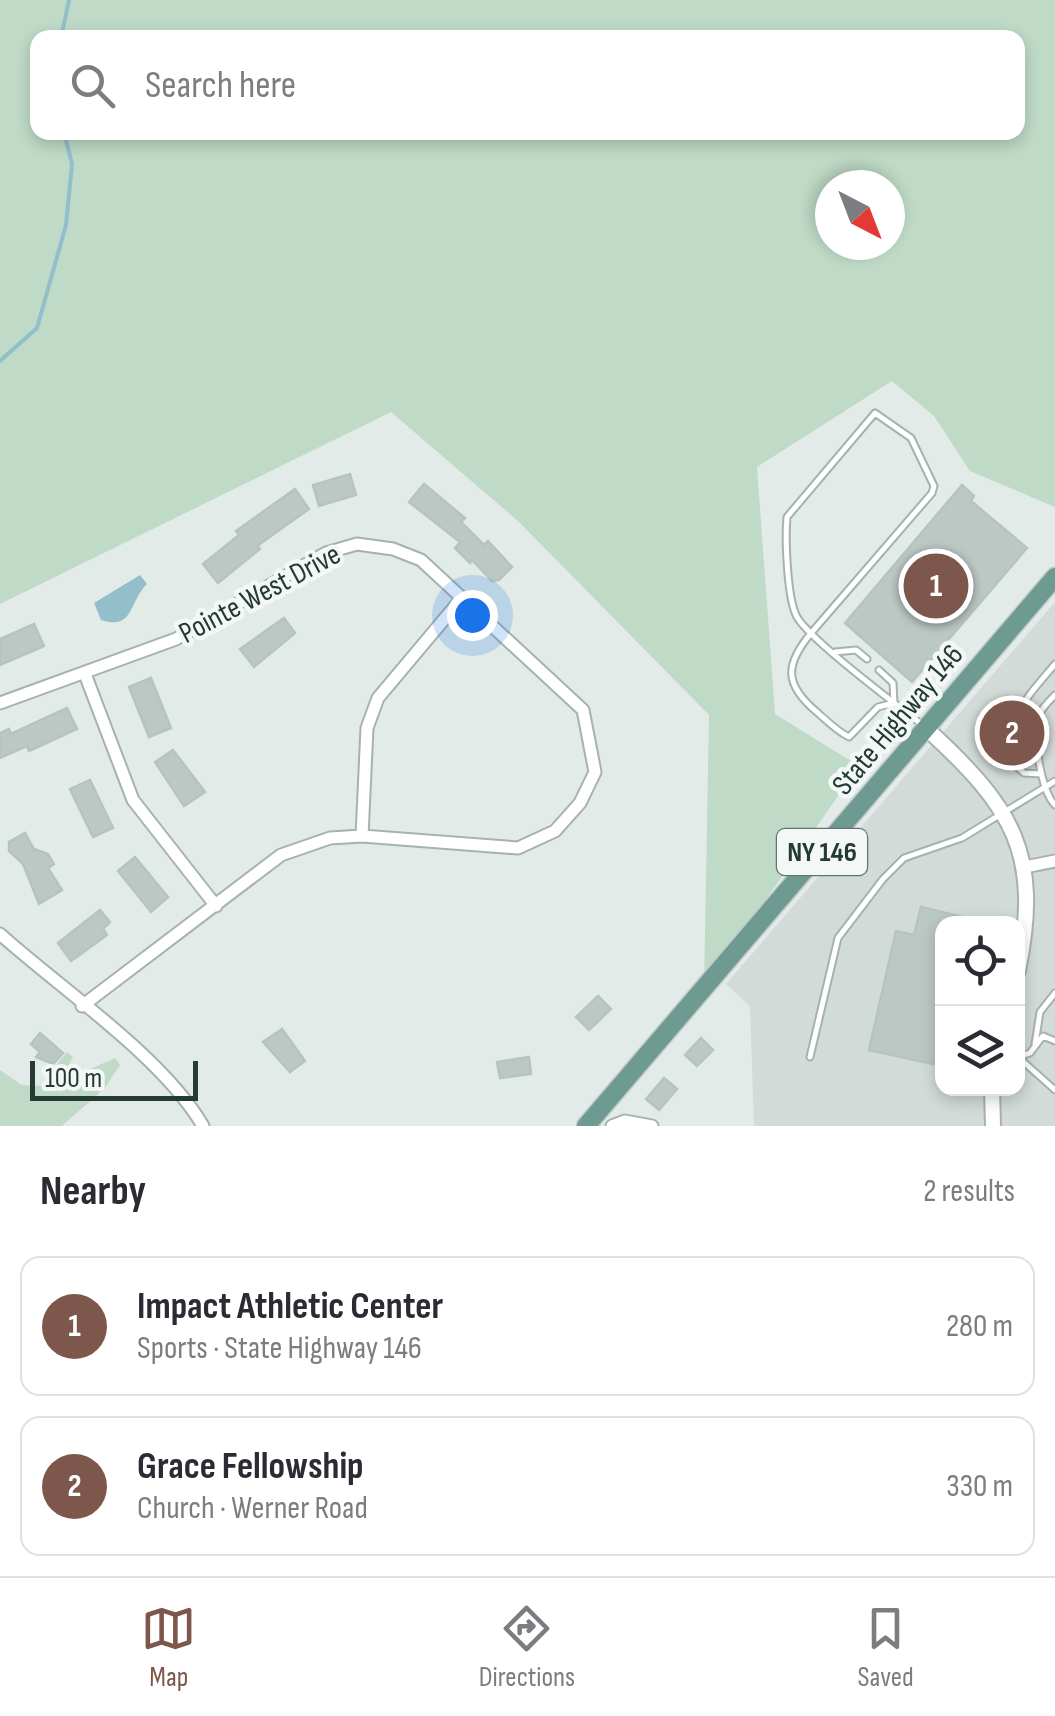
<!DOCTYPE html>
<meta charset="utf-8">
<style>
:root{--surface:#fff;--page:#f7f7f7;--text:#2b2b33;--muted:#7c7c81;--line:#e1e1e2;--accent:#7d574c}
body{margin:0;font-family:"Sofia Sans Condensed",sans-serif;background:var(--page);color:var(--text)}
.controls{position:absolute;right:30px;bottom:30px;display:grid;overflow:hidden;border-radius:20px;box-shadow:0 5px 15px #0003}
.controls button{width:90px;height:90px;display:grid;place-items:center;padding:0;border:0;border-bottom:2px solid var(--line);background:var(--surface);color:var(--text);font:50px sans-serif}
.compass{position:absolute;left:815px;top:170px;width:90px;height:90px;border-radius:50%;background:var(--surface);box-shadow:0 5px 15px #0003;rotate:138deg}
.scale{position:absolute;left:30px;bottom:25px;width:168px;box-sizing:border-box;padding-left:10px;border:5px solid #253a35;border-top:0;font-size:28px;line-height:35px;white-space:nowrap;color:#253a35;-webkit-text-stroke:8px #f3f8f6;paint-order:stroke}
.you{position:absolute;left:472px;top:615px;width:35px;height:35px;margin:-25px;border:8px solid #fff;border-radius:50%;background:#1a73e8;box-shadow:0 0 0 15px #1a73e833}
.badge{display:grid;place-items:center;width:65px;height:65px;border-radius:50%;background:var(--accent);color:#fff;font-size:32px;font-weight:700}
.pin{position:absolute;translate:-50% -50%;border:5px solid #fff;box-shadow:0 2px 10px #0006}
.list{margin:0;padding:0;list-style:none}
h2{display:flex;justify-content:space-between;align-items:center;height:130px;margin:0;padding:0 40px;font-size:42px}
h2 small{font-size:32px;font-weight:400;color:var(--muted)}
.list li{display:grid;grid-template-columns:65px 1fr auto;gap:30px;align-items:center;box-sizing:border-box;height:140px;margin:0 20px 20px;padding:0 20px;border:2px solid var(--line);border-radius:20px}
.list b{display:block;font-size:38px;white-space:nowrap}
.list p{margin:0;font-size:32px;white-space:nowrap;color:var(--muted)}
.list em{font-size:32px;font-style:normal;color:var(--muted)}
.icon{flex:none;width:55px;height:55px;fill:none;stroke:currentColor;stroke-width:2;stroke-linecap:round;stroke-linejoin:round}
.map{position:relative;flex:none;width:1055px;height:1126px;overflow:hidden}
.search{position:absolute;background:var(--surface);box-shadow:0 5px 15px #0003;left:30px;right:30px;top:30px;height:110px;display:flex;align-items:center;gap:25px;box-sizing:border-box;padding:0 35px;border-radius:20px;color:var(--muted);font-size:38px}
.sheet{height:450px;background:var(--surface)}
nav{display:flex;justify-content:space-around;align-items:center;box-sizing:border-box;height:140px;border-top:2px solid var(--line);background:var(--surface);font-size:28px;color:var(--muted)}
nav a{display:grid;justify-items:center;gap:5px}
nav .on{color:var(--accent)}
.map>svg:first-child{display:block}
.built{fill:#d2dbd7;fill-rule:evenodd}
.green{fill:#bfdac7;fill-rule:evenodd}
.water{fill:#92bfc9}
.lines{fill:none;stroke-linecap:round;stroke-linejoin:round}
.stream{stroke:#92bfc9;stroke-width:4}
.building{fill:#bcc8c4;stroke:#b6c4bf;stroke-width:2.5}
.service-casing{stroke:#a6b2af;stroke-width:9}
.minor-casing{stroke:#a6b2af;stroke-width:15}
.tertiary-casing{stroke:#a6b2af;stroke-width:18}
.primary-casing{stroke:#c2c8c6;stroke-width:21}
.service{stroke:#fff;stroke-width:5}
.minor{stroke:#fff;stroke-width:11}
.tertiary{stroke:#fff;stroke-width:14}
.primary{stroke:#6d9b91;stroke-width:18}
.labels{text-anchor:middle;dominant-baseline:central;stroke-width:9;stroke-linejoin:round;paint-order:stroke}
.shield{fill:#f3f8f6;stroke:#63736f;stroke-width:2.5}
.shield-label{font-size:28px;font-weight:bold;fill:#253a35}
.street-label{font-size:30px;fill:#253a35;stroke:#f3f8f6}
</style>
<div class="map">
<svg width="1055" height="1126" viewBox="0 0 1055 1126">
<rect width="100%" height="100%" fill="#e3ebe8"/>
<path class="built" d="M1055 602V1126H754L750 1006 726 984ZM942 924H1018V1088H942Z"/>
<path class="green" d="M0 0H1055V507L970 471 934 416 892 381 757 467 775 714 859 766 704 988 709 715 518 521 391 412 0 604ZM38 38H1018V132H38ZM830 185H890V245H830Z
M67 1052 73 1057 67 1068 75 1076 115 1058 120 1065 105 1088 62 1126H0V1070L22 1085 65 1087 70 1081 53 1069Z"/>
<path class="water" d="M140 575 147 584C129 601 134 631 101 620L94 603Z"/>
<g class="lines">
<path class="stream" d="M61 38 69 0
M0 361 37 328 66 225 72 164 64 132"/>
</g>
<path class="building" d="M350 474 356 495 319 506 313 485Z
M424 484 465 518 461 522 484 545 488 541 512 567 499 580 492 581 472 560 470 563 455 548 460 542 409 502Z
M962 485 974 496 971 501 1027 548 912 682 845 623Z
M295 489 309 509 257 546 260 549 218 583 203 564 239 535 236 531Z
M284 618 295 633 254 667 240 649Z
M34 624 44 646 0 665V639Z
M151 678 171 728 149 737 129 687Z
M67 708 77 729 29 751 27 746 0 758V733L9 729 11 734Z
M173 750 205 792 184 806 155 762Z
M90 780 113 828 93 837 70 789Z
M25 833 34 849 48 854 54 864 48 868 62 890 39 904 23 864 9 851V842Z
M135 857 168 897 151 912 118 871Z
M921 907 975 920V924H942V1066L869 1050 896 931 914 935Z
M100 910 110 922 103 929 107 935 71 961 58 943Z
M598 996 611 1009 589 1030 576 1017Z
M282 1029 305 1061 290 1072 263 1042Z
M40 1033 63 1053 53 1064 36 1057 40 1052 31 1044Z
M701 1038 713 1050 697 1066 685 1055Z
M529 1057 531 1074 500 1078 497 1062Z
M664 1078 677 1089 659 1110 646 1099Z"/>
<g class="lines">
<g class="service-casing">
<path id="service" d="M835 652 856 650 867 659
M879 670 893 683 894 703 878 707 849 737C838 732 828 722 818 713 784 685 784 665 812 632L932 493 934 486 911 438 875 413 787 517C785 538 787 599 797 617 810 640 896 704 921 724
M1055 695C1050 700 1043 707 1040 713 1031 733 1041 791 1055 805
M1041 774 1024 773 1016 766C1013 708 1019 707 1055 664
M1035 1044 1040 1012 1055 993
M810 1057 838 938 883 879 904 858 962 838 1055 781
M1018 1057 1055 1090
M1018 1057 1030 1053 1043 1036 1055 1041"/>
</g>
<g class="minor-casing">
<path id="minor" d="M85 674 133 800 216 906
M0 703 176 639 326 553 357 544 393 549 421 560 583 710 595 772 580 803 555 831 518 848 362 836 330 838 281 855 82 1006
M362 836 367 728 378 698 462 598
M1025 867 1055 861
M0 934C61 989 163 1057 203 1126
M612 1126 625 1121 652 1126"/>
</g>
<g class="tertiary-casing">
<path id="tertiary" d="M927 729C1013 808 1042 853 1018 971
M992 1088 993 1126"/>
</g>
<g class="primary-casing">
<path id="primary" d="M586 1126 1055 577"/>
</g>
<use href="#service" class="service"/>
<use href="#minor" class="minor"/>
<use href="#tertiary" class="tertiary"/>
<use href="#primary" class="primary"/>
</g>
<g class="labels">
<rect class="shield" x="777" y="829" width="90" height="46" rx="8"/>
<g class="shield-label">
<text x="822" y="852">NY 146</text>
</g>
<g class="street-label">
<text transform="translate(260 594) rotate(-28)">Pointe West Drive</text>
<text transform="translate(898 720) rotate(-50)">State Highway 146</text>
</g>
</g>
</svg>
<div class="controls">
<button><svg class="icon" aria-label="locate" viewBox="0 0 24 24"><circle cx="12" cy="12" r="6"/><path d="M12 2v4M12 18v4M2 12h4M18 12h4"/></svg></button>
<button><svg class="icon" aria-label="layers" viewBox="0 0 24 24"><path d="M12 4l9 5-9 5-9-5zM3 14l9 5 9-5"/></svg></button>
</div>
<svg class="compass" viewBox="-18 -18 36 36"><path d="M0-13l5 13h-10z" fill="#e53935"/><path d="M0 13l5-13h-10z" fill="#7c7c81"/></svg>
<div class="scale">100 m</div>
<div class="you"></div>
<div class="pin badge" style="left:936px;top:586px">1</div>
<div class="pin badge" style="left:1012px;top:733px">2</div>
<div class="search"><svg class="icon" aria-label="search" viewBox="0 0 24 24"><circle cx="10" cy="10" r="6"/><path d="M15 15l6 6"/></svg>Search here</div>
</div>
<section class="sheet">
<h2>Nearby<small>2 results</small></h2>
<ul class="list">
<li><span class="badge">1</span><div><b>Impact Athletic Center</b><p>Sports · State Highway 146</p></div><em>280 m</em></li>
<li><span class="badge">2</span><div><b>Grace Fellowship</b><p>Church · Werner Road</p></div><em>330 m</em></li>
</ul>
</section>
<nav>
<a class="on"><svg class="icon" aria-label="map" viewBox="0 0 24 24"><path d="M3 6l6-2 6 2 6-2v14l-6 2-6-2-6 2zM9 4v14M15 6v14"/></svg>Map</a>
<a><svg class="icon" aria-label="directions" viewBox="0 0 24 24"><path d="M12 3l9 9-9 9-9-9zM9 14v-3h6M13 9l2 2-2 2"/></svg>Directions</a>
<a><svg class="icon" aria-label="saved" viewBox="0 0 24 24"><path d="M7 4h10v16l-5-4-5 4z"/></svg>Saved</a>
</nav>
